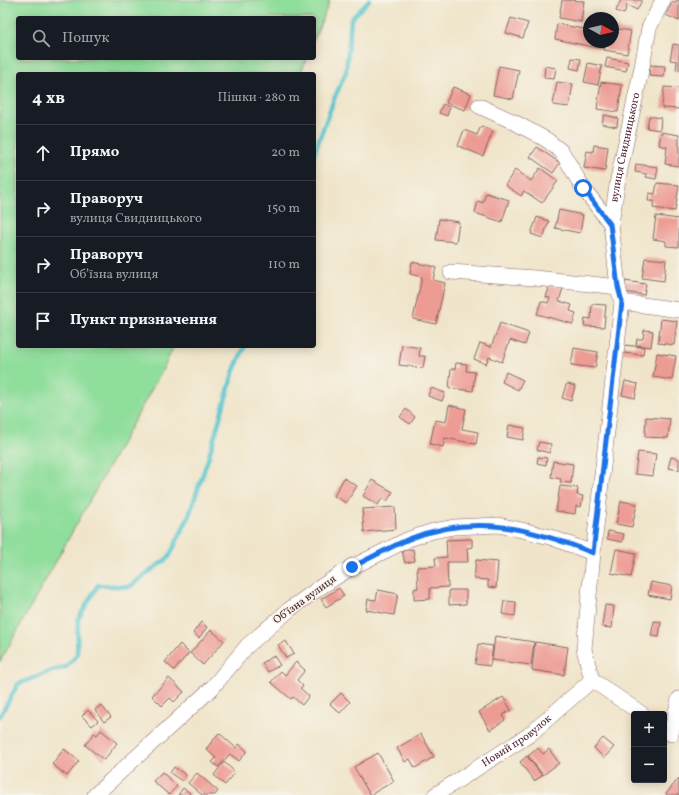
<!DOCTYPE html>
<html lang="uk">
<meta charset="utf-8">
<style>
:root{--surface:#171b24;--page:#20242c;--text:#f1f3f6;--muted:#9ea1a6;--line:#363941}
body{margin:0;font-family:Vollkorn,serif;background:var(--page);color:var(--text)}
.controls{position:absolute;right:12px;bottom:12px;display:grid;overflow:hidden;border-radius:4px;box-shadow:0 2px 10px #0003}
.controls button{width:36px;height:36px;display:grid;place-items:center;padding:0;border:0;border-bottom:1px solid var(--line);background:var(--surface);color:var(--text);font:20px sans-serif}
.compass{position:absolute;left:583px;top:12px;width:36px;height:36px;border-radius:50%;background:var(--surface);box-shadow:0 2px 10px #0003;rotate:98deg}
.stop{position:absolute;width:12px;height:12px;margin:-9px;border:3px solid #1a73e8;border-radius:50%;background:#fff}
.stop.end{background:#1a73e8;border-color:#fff;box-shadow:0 1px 4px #0008}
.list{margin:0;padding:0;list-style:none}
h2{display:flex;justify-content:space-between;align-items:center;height:52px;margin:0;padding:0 16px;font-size:17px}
h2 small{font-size:13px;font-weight:400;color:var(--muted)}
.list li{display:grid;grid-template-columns:26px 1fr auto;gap:12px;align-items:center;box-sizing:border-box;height:56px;padding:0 16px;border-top:1px solid var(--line)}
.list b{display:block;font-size:15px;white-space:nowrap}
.list p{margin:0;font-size:13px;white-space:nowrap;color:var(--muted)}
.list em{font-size:13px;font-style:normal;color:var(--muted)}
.icon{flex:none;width:22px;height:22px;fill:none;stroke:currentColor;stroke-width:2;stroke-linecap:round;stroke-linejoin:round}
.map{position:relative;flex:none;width:679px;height:795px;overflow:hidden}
.search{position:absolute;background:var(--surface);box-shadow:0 2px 10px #0003;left:16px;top:16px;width:300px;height:44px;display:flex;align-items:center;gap:10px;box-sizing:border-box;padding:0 14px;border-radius:4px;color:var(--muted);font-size:15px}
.panel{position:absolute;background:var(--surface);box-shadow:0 2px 10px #0003;left:16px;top:72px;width:300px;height:276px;border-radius:4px}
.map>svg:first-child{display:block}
.green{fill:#90de9c;stroke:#6d7e64}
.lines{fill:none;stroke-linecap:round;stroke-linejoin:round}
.stream{stroke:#58c6ce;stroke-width:4.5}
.building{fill:#ed9c94}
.minor-casing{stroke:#846463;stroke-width:16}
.minor{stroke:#fff;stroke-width:15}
.route{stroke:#1a73e8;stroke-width:5}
.labels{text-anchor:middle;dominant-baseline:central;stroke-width:3;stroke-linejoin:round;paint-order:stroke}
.street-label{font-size:11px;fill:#4a1f2b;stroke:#f7f3e8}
</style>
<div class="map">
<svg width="679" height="795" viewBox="0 0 679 795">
<rect width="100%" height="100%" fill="#f7f3e8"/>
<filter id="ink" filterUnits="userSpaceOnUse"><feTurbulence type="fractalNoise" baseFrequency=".025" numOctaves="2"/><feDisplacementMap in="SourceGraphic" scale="8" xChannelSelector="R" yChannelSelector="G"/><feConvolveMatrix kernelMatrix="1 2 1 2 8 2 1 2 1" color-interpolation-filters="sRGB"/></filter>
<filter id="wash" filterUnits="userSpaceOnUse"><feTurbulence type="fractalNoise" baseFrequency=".012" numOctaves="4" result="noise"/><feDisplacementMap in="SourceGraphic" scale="16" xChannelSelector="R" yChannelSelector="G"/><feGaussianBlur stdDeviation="0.9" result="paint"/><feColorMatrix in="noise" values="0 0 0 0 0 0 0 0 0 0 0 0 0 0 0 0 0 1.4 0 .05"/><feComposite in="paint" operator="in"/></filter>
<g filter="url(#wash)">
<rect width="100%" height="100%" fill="#f0e5ca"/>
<path class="green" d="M0 0H330L314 40V18H18V58H307L300 74H18V346H174L164 367 0 662Z"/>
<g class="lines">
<path class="stream" d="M314 154 334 99 346 72 351 19 369 0
M0 716 18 684 46 673 66 667 77 655 78 619 98 585 129 587 169 557 188 518 208 459 234 370 245 346"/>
</g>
<g id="blocks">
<path class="building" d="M562 0 584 1 581 22 559 18Z
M621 0H642L637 10 627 5 624 14 616 11Z
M677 0H679V21L666 15 673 1 676 3Z
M511 18 528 23 523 38 506 33Z
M557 24 589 30V42H604L603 49 555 39Z
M613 28 631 31 627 54 604 50 606 42H613Z
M673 44 679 45V71L676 70 677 61 670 60Z
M572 58 581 59 579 70 570 68Z
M607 58 628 62 626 71 605 67Z
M588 63 602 66 598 85 584 82Z
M650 65 665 66 664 77 649 76Z
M499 66 519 70 513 99 493 95Z
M545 66 556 68 554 79 544 78Z
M557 82 573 84 569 107 553 105Z
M601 82 622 85 618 112 597 109Z
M453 87 471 94 465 110 446 103Z
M664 87 679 88V109L662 108Z
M443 104 450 107 447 116 439 113Z
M604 115 618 118 617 127 602 124Z
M649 116 661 118 660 130 647 128Z
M481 126 493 131 483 156 458 146 464 130 477 135Z
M661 132 679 135V166L665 164 667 147 659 145Z
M594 145 608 147 605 171 584 168 587 151 593 152Z
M537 147 560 163 553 173 530 157Z
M636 164 658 167 656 179 646 177 647 174 635 172Z
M540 168 558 181 542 203 524 191 521 196 505 185 515 170 531 181Z
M657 183 679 185 675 211 653 208 654 201H648L649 193 655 194Z
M486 193 509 200 502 222 475 213 478 201 483 203Z
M559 210 583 215 580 233 555 228Z
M656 216 679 219V247L666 246V241L653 239Z
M537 217 549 221 543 238 531 234Z
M439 219 459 222 456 242 436 240Z
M645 258 666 260 664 281 642 278Z
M412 262 436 267 433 280 445 283 436 324 413 319 422 277 410 274Z
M625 281 646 284 644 295 624 292Z
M550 285 563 288 559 301 572 305 570 311 576 313 573 324 537 314 541 301 548 303 550 298 546 297Z
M592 304 606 305 604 327 584 326 585 318 591 319Z
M661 319 677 321 674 345 658 343Z
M500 323 529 333 525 345 510 340 502 362 489 357 486 364 474 359 480 343 491 347Z
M644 330 653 331 651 347 636 345 637 339H643Z
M402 345 420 348 419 356H425L423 368 399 365Z
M623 345 644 347 643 355 623 353Z
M574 348 598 352 595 368 571 365Z
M657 353 676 356 672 380 653 377Z
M456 363 467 364 466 371 475 372 473 391 449 388 451 369H455Z
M506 372 523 380 518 390 502 382Z
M625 381 638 384 635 398 622 395Z
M568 384 575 386 571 401 562 398 566 385Z
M431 388 445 393 442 401 428 396Z
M449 405 466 409 462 429 478 432 476 444 445 438 443 447 430 444 435 420 446 422Z
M406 409 415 417 410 424 400 417Z
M646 417 670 419 668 438 645 437Z
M509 425 525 428 523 440 507 437Z
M539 442 551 444 550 453 537 450Z
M638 452 656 454 653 476 635 474Z
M538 457 547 458 546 465 537 463Z
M671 457 679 459V470L668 468Z
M553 461 573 464 571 483 560 482 561 479 551 477Z
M344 478 357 486 346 503 334 496Z
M372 480 393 492 387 501 382 498 378 505 363 496Z
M560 486 578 488 577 495 583 496 581 507 576 506 575 514 556 511Z
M621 501 637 504 632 527 616 524Z
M395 507 396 529 364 532 362 509Z
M608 531 624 534 622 542 607 539Z
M472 539V547L467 548 468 562H447L448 587 430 588V599L414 600V589L418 588 417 567 436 566 435 558 447 557 446 540Z
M413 549 415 561 405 563 402 551Z
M616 549 636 553 631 577 611 573Z
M476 560 498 562 496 588 488 587V580L474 579Z
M651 582 672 586 670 599 648 595Z
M339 588 344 596 326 607 321 599Z
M378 590 398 594 394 615 366 610 368 599 376 600Z
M449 590H466V604L449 605Z
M504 601 516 602 515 616 502 614Z
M605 605 614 606 612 628 602 627Z
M654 621 661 622 659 637 651 636Z
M201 622 207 627 199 638 193 633Z
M211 630 224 641 203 665 190 653Z
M495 636 534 642 531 665 492 660Z
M286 641 294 654 286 658 278 645Z
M535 642 568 647 564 675 532 670Z
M180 644 189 653 174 670 165 662Z
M478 644 493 646 490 666 475 664Z
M274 656 280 665 268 672 262 663Z
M296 662 305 670 297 680 303 686 300 688 309 696 302 705 293 697 291 699 271 682 281 671 285 675Z
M169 678 184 692 174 702 170 698 162 706 152 696Z
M341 693 350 702 340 713 330 704Z
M503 697 511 710 503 715 505 720 490 730 479 712Z
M101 705 111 717 104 722 95 710Z
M88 710 98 721 92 726 82 716Z
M101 730 117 743 104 760 85 745 94 733 97 735Z
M219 733 236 748 239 744 247 751 239 761 230 754 218 767 212 762 216 758 206 749Z
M421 734 434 757 415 768 410 759 405 762 397 748Z
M603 738 614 747 604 758 594 748Z
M538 748 543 754 549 749 559 763 543 775 528 756Z
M64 749 79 761 67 776 52 764Z
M378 753 394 781 370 795 354 767Z
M527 756 542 776 534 781 520 762Z
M224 762 235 772 225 785 214 775Z
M174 767 186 775 182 781 170 773Z
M162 772 177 786 169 795 153 781Z
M197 773 218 791 215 795H202L188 783Z
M679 778V795H667L666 794Z
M183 788 190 793 189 795H178Z"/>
</g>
</g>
<g filter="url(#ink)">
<use href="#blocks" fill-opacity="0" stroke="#846463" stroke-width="1"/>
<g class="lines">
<g class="minor-casing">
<g id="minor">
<path d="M479 106 514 122 547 140 562 152 583 188 611 224"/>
<path d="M451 272 535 278 618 287"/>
<path d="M622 302 679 310"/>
<path id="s1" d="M592 680 584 649 593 553 622 302 618 287 611 224 618 179 642 67 649 28 663 0"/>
<path d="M592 680 642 714"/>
<path d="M671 734 679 699"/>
<path d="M95 795 212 688 247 646 290 609 322 586 352 567 409 539 433 531 454 527 498 525 526 531 550 537 593 553"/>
<path id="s2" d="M435 795 529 735 592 680"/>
</g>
</g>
<use href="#minor" class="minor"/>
</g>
</g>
<g class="lines" filter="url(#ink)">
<path class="route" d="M352 567C371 558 390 547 409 539 474 513 531 528 593 553L622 302 618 287 610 224 583 188"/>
</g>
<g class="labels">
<g class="street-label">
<text stroke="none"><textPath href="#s1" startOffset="538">вулиця Свидницького</textPath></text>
<text transform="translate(305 600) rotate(-36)">Обʼїзна вулиця</text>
<text stroke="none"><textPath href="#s2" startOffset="98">Новий провулок</textPath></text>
</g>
</g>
</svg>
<div class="controls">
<button>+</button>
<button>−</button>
</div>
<svg class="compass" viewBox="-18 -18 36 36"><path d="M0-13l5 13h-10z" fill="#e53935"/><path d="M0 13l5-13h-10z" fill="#9ea1a6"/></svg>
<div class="stop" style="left:583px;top:188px"></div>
<div class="stop end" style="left:352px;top:567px"></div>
<div class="search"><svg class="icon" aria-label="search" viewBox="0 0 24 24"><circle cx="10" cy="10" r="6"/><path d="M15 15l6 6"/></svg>Пошук</div>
<section class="panel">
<h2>4 хв<small>Пішки · 280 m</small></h2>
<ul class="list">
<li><svg class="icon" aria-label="ahead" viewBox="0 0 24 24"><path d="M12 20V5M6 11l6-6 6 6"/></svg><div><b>Прямо</b></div><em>20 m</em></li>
<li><svg class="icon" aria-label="right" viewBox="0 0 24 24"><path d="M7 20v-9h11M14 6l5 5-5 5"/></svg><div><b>Праворуч</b><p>вулиця Свидницького</p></div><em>150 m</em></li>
<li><svg class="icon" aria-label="right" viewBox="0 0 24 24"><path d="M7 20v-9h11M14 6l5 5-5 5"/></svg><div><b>Праворуч</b><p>Обʼїзна вулиця</p></div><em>110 m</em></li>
<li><svg class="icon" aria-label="arrive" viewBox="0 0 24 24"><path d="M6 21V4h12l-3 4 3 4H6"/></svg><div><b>Пункт призначення</b></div></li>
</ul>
</section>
</div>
